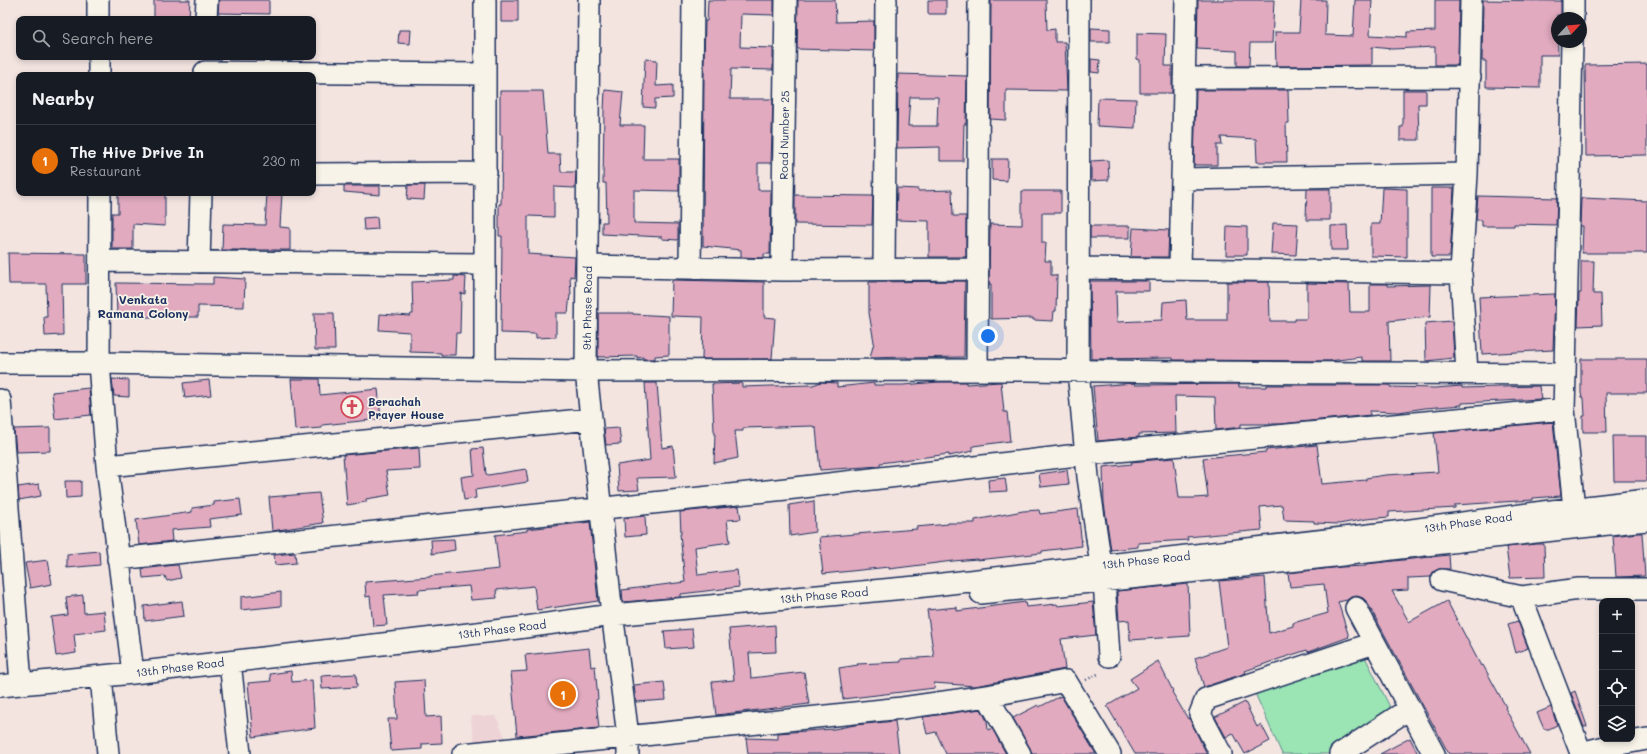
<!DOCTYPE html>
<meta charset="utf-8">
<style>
:root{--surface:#171b24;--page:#242831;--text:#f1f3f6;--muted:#9ea1a6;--line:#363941;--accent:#2563eb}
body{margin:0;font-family:Mali,sans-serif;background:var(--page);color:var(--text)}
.controls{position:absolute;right:12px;bottom:12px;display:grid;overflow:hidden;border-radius:8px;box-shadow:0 2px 6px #0003}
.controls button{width:36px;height:36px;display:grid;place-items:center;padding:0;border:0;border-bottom:1px solid var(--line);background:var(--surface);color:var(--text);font:20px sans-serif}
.compass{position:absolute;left:1551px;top:12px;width:36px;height:36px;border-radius:50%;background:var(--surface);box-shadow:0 2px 6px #0003;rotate:64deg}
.you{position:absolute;left:988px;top:336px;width:14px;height:14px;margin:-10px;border:3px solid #fff;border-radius:50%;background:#1a73e8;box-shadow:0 0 0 6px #1a73e833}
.badge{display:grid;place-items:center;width:26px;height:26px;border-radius:50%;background:var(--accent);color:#fff;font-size:13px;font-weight:700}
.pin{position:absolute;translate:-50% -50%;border:2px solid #fff;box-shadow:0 1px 4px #0006}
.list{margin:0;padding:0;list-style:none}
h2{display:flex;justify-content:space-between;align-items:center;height:52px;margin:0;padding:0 16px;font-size:17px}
h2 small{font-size:13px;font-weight:400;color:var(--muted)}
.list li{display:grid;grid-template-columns:26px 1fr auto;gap:12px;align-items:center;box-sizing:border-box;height:72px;padding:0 16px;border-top:1px solid var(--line)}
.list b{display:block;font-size:15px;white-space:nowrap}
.list p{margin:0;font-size:13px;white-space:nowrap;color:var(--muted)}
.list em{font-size:13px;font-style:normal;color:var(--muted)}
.icon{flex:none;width:22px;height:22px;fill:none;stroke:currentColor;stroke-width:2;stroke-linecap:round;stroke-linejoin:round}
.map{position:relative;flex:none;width:1647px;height:754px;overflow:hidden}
.search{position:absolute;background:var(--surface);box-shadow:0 2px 6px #0003;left:16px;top:16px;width:300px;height:44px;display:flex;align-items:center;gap:10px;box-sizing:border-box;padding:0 14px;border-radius:8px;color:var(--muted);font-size:15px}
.panel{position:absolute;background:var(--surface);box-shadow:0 2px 6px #0003;left:16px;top:72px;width:300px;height:124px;border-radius:8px}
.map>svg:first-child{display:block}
.built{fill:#eed3d6}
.green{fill:#9be4b4;stroke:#5b8a89}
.building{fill:#e1aabf;stroke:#1b2f5e;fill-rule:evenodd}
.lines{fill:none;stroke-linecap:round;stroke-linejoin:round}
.minor-casing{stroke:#1b2f5e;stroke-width:24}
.path{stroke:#1b2f5e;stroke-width:2.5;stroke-dasharray:1 3;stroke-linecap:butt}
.minor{stroke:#f7f3e8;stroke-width:21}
.labels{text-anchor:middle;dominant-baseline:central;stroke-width:3.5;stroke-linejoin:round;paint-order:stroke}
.street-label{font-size:11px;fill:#1b2f5e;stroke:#f7f3e8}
.poi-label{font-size:11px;font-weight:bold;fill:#1b2f5e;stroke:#f7f3e8;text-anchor:start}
.neighbourhood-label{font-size:12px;font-weight:bold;fill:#1b2f5e;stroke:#f7f3e8}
</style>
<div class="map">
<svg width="1647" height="754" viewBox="0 0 1647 754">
<rect width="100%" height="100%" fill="#f3e4e0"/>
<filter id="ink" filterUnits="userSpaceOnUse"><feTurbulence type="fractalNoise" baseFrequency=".025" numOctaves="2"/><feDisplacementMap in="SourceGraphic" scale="8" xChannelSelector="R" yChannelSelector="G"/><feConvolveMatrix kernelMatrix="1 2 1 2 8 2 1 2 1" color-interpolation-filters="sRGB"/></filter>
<g filter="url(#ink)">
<path class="built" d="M470 716H496L506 740 475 743Z"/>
<path class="green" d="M1364 655 1392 711 1327 754H1282L1254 691Z"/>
<path class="building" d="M154 0H190L189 19 154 18Z
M219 0H269V14L218 13Z
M501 0H518V22H501Z
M708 0H774V15L741 14 740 47 773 48V70L731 69 730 99H773L771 163H758V190H771L770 254H764V258L741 257V250L703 246 704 62 705 21H707Z
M798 0H835L836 22 874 21V51L797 49Z
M928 0H946V14H928Z
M991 0H1046L1047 30 1055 29V42H1065L1067 91 1006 90V120L990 119Z
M1198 0H1274L1272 43H1250L1249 66H1237V51L1197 49Z
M1301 0H1326L1325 35 1353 36 1355 0H1372L1370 35 1407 37V32L1435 31V0H1459L1458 65H1435V47L1392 49 1372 47V65L1276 66 1275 32H1299Z
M1483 0 1561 1V16L1557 15 1558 55H1540V88L1486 87V61H1482Z
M1091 28 1110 29V42H1091Z
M399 30H411L410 44 398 43Z
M1137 33 1166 34 1165 66H1172V93H1140V60L1137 59Z
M645 59 657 60 656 86 673 85V98L655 99V108L643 107Z
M1091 59 1100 60 1099 73 1091 72Z
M1647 64V155L1586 156 1585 65Z
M898 74 967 76 966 124H964L963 161H940V147L897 148ZM910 97H938L937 126H908Z
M605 90 623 92 620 125H644L643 159H679V191L634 190V223L678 224V240L662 239V237L602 234V222H607L606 183H603L604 110Z
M1196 90H1288L1289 123H1286L1287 162H1257L1256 139 1221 137 1222 145H1217V165H1194Z
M1403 90H1426V104H1418L1419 140H1400V127H1403Z
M500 91H543L548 154H560L561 172H576L575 188 554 187V217L528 216V254L575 257 574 277 570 276 571 295H570L568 313H556V337L536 338V334L501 333 502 236H499V204H501L502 135H500Z
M1098 98 1136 99 1135 128 1097 126Z
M992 159H1008L1007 181 992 180Z
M1108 160 1109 180 1091 181V161Z
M408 185H425L424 200 407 199Z
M344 186H380V195L344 192Z
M897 188 918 189V191L952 190 953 216H966V257H929V221L896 220Z
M1382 188 1407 189V257L1371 256V224H1380Z
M1431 188H1454L1450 257H1431Z
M1307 189H1330V220H1306Z
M1022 191H1061V213H1042V243H1046L1045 261H1051V275H1057L1056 311H1054L1053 321 1033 320V318L991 319V284H989L990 224 1022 225Z
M118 193H165V226L133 224V249H112V213H118Z
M267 193H282L280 227 290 228V250H222L223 224 265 225Z
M795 195 873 196 872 225 795 224Z
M1478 196 1557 198 1556 225 1514 224V226H1482V220H1476Z
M1583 198 1647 201V253H1582L1583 226H1580L1581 199Z
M377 217 378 229 364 230 363 218Z
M1273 223 1298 224 1296 255 1271 254Z
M1347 225 1348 250H1331V226Z
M1090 226H1130V238H1090Z
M1227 226 1247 227V255H1226Z
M1133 228 1169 230 1168 257H1131Z
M8 253 86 254V284H62L63 335 45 336 44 317H47L46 284H9Z
M1581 261H1594L1593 294H1601L1602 325 1578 326 1579 293H1581Z
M454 276 466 277 465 294 461 293 460 333H456L455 355H441V353L410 352V332L379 330 380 314 410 316 411 314H413L412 282 454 280Z
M213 277 245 279 244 307 198 306V317H117L116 283 213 284Z
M672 280 764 282V317L775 318 772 359H702L703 317 671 316Z
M965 281 964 357 907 358V357L870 358 874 342 869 313V282Z
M1090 281H1149V291H1116L1117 322 1162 320 1163 302 1186 300 1187 320H1227V282H1269L1270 321H1295V319H1307V283L1349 284 1350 312H1370V284H1387V286L1431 285 1430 317 1389 321 1390 361H1362V357L1329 361 1173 360V358L1091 359Z
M1555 294 1553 350 1482 354 1479 297Z
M314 313H334L335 350H315Z
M598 313H633V314L669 316V355L655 356V359H643V357L637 358V356L598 357Z
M1452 321 1454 358 1426 361 1425 323Z
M1581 359H1647V393H1606L1607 432H1583V416H1585L1584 398H1582L1581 393Z
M112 379 129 380V397L114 396Z
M291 379H319L320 395 378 389 381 419 322 425V428L295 430Z
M209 380 211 395 185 398 183 383Z
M821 382 837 383V387L874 383V385H903L938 382H966V384L1001 382 1004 412H1007L1010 441 973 446V451L949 456V454L880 463V466L820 470 816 428H814L813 426 743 428V431H735L738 458 714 463 715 432H714L712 384 742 383V387L771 386 813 385Z
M645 383H657L662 448 673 446 676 477 637 478 639 490 619 491 617 465 650 460Z
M1135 383V385L1239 384V387H1267V385H1390V387L1435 388 1462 386V388L1539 386 1541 399 1462 403V405L1425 408 1399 412 1370 411V415L1280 424H1241V427L1216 430 1215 397 1175 396 1176 433 1139 434V437L1098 441 1093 386Z
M89 388 91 415 55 419 52 392Z
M1553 422 1561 496 1533 498V500L1455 505V508L1389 512V517L1366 519 1339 524 1314 523V521L1284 520 1282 505 1260 507 1262 530 1187 537 1188 540 1138 543V547L1111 550 1104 503 1103 467 1132 464 1131 462 1174 458 1179 498H1194L1208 497 1203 458 1266 452V450L1317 445 1322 484 1366 480V478L1385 475 1438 472 1434 433Z
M50 428V451L16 452 14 429Z
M619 428 621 444 606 445 604 429Z
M1613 436H1647V481H1614Z
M419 448 420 469 386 471 390 495 366 499V502L347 505 343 455Z
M483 448 486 474 488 475 526 469 528 482 475 490 476 498 464 500 461 477 474 475 472 449Z
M1067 470 1069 484 1041 487 1039 474Z
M1005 478 1007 491 989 492 988 480Z
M65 481H81V497L66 498Z
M39 484 41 496 19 500 18 487Z
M319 493 323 523 272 531 269 497Z
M240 499 242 515 209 519 210 527 171 530 172 541 139 545 136 520 192 512V508L214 505V502Z
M814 501 815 532 790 536 789 505Z
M739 506 741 519 727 520 730 542 695 547 698 575 737 570 739 587 681 594V597L623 602 622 590 685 582 680 534H681L680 512Z
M1078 509 1082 546 1042 551V553L977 560V559L953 561 889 569V567L823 574 819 537 917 529 916 527 948 524V523H975V520L1023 511 1039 510 1040 514Z
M645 516 646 535 625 537 624 518Z
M590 522 598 601 537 610 534 586 496 590 497 598 471 600 469 586 418 590 419 593 384 595 387 625 373 626 370 596 366 597 365 582 430 577V576L499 569 495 535 527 531V529Z
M1637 533H1642L1645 576 1616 577 1613 536Z
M454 539 455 550 432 554 431 540Z
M1536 544H1544L1545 577 1510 578 1506 547Z
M99 551 100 565 67 568V554Z
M295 553 296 563 275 565 274 555Z
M1449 555 1450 569H1439L1433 572 1431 577 1408 578V590L1392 591 1409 622 1447 601 1481 666 1483 665 1506 707 1505 708 1530 754H1449L1367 602 1363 598 1357 596 1351 597 1347 600 1338 602 1349 637 1308 652 1307 650 1273 661 1245 671 1246 673 1204 687 1195 658 1227 647 1219 581 1265 577 1269 633 1293 626V623L1328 613 1324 584 1290 587 1288 573 1341 567 1366 566V564Z
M48 560 52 584 30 588 25 563Z
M175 565H178L181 578 167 581 165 576 143 578 142 569Z
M1188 584 1190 636 1130 640 1129 620 1119 621 1117 591Z
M281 592V606L241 610V597Z
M83 595 84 613 104 611 106 630 74 634 76 653 56 656 51 617 68 615 66 597Z
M182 601 184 616 145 621 144 606Z
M1025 602 1026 607 1057 604 1058 606 1093 602 1096 635 1061 639 1065 669 975 686 934 683 935 688 843 699 839 668 858 665 857 664 901 662V659L934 657 927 610 957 607V611Z
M1518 621 1528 648 1516 653 1508 624Z
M775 625 776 652 749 653 751 678 804 672 809 704 716 715 712 682 734 680 729 629Z
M692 629 694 647 666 649 664 631Z
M589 648 591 667 595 666 598 699 596 700 599 728 517 736 511 672 527 671 525 655Z
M1158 661 1173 691 1172 692 1188 719 1189 718 1207 754H1135L1107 706 1137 688 1130 679Z
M291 671 292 682 312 680 315 728 253 737 248 683 271 681 270 674Z
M356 674 357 687 322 689 321 676Z
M424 680 426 717 441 716 442 743 422 744V749L391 751 388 719H397L395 682Z
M664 682 666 700 636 702 634 685Z
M1575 691 1587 726 1584 727 1571 693Z
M1061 696 1096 754H1032L1030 748 1013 718 1038 705 1039 707Z
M1245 702 1257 727 1261 724 1270 741 1245 754 1233 733 1226 737 1215 717Z
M1551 707 1557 725 1549 729H1544L1537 713Z
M981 709 987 721 988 730 992 728 1006 754H946L936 732 927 734 923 717Z
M895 721 899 754H748L746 738 778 739V733L834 729 855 725Z
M1410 738 1418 754H1380Z"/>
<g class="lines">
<g class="minor-casing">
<path id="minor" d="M98 0V19
M589 0 586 371 612 615
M1079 0 1078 371 1088 477 1101 565
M1573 18V0
M206 19 207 0
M99 57V75
M205 72 485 74
M1184 78 1470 77
M313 174 486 173
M1182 179 1467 174
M100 193 99 363 107 466 133 673
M101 261 485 264
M199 262 201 193
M588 266 782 270 978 269
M690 268 693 0
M1078 268 1461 273 1467 373
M1180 268 1186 0
M884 269 886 0
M782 270 786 0
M1461 273 1467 174 1471 0
M0 363H99L586 371 1026 370 1177 372 1565 374 1564 409 1574 509
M485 368V0
M977 370 979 0
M1565 374 1572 42
M0 400 21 684
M107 466 591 419
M118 559 786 489 1086 454 1564 409
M1442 580 1522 597 1579 589H1647
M1104 581 1109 656
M981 593C1101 581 1222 569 1342 555 1444 543 1545 530 1647 520
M1522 597 1525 607 1581 753 1609 746 1647 739
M1356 608 1434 754
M614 628 628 736V754
M231 671 240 754
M0 686 133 673 503 630 612 615 916 587 1404 531 1543 512 1647 500
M102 687 108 754
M987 696 1020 754
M463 754 902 708 987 696 1066 681 1110 754
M1221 754 1200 714 1206 699 1374 643
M1340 754 1409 709"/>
</g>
<path class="path" d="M1086 680 1098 674"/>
<use href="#minor" class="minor"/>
</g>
</g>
<defs>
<g id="church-ring" transform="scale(1.15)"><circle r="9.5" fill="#f7f3e8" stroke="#d1495b" stroke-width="1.5"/><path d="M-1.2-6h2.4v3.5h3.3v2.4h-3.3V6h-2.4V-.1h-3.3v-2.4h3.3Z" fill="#d1495b"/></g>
</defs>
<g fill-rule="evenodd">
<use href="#church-ring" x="352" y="407"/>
</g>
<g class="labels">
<g class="street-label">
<text transform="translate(784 135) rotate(-89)">Road Number 25</text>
<text transform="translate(587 308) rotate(-89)">9th Phase Road</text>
<text transform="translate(1468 522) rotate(-8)">13th Phase Road</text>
<text transform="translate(1146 560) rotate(-6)">13th Phase Road</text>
<text transform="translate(824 595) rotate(-5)">13th Phase Road</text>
<text transform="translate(502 629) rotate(-7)">13th Phase Road</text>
<text transform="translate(180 667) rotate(-7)">13th Phase Road</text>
</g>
<g class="poi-label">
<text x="368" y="401">Berachah<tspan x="368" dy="13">Prayer House</tspan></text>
</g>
<g class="neighbourhood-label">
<text x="143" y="299">Venkata<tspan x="143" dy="14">Ramana Colony</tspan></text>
</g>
</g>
</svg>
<div class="controls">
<button>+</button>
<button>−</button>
<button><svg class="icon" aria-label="locate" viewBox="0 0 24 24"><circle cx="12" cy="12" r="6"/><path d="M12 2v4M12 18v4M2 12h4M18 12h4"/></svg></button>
<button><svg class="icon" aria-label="layers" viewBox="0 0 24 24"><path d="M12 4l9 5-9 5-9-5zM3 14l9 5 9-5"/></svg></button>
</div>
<svg class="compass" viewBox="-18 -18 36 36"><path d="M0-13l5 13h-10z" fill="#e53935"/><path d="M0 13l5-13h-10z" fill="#9ea1a6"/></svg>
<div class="you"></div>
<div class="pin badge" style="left:563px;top:694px;background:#e8710a">1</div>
<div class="search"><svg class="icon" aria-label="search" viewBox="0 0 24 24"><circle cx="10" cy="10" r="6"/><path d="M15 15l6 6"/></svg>Search here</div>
<section class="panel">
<h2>Nearby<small></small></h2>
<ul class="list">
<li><span class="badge" style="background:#e8710a">1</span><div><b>The Hive Drive In</b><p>Restaurant</p></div><em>230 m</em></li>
</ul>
</section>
</div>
